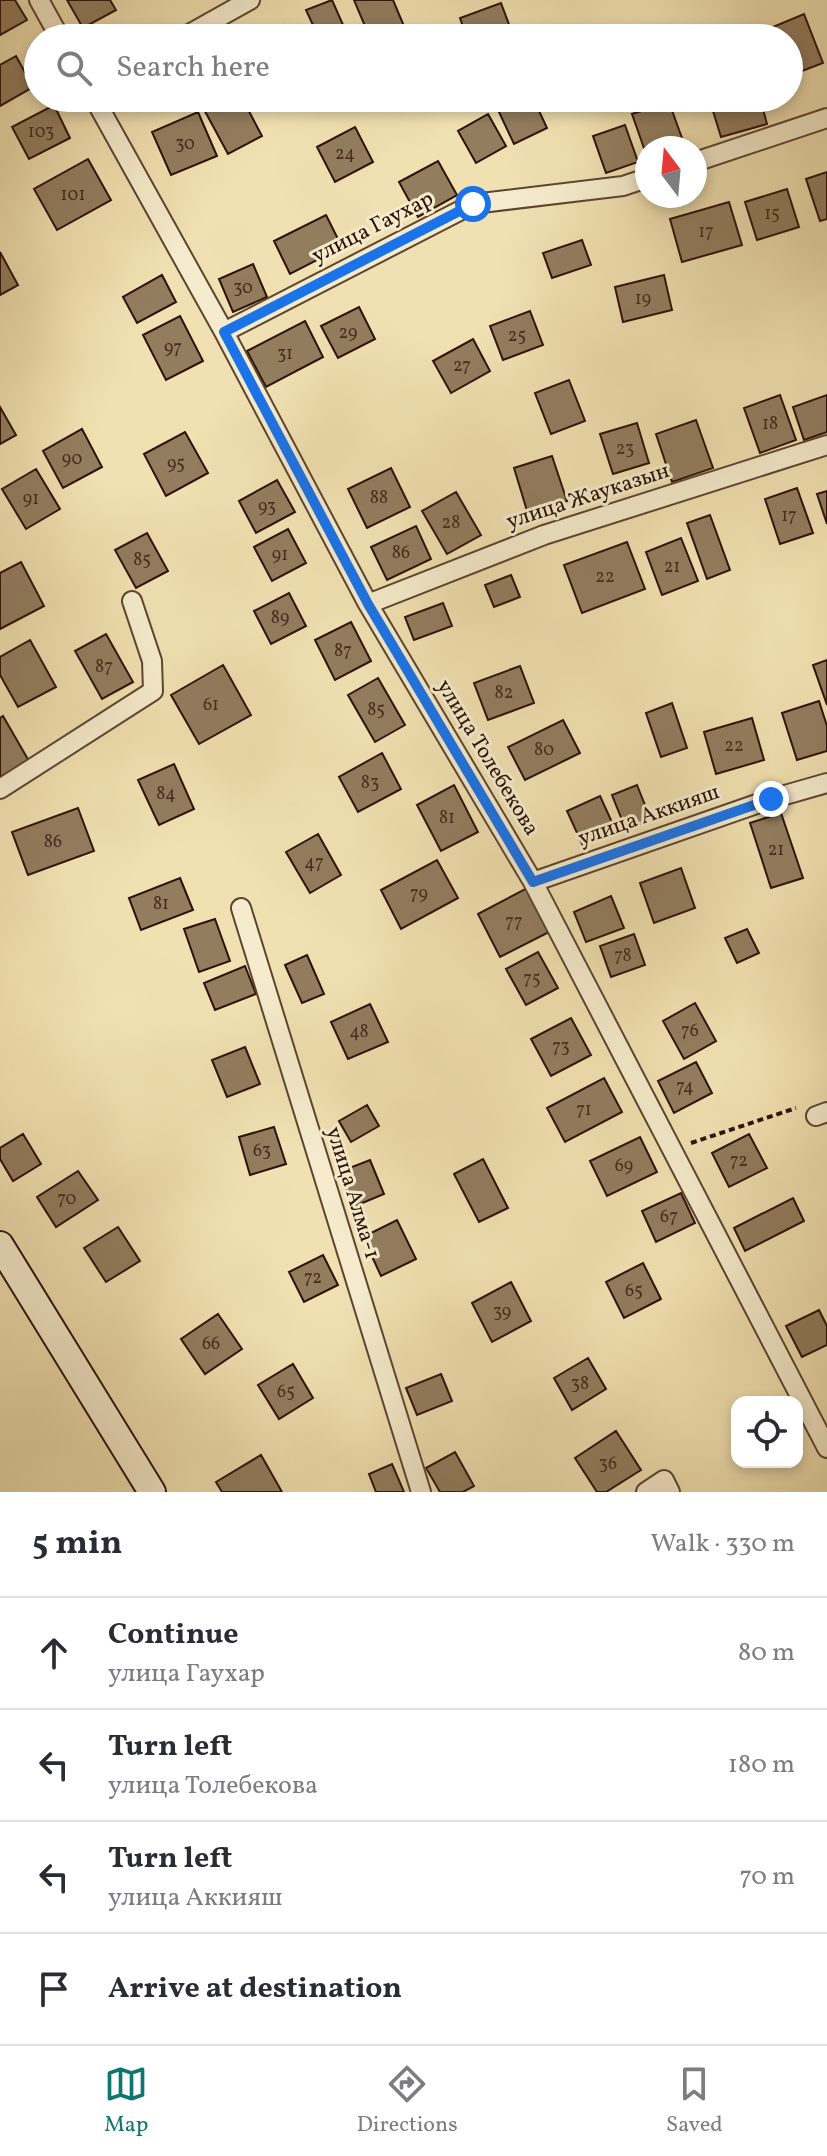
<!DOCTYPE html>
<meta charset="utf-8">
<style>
:root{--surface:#fff;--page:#f7f7f7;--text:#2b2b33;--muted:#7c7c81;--line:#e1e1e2;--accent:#0f766e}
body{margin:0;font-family:Vollkorn,serif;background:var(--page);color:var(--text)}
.controls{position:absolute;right:24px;bottom:24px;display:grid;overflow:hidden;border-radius:16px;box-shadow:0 4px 12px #0003}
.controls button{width:72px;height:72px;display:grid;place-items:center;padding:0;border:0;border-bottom:2px solid var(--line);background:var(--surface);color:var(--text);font:40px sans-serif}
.compass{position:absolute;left:635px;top:136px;width:72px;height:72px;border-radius:50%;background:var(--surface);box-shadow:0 4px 12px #0003;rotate:344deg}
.stop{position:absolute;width:24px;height:24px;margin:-18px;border:6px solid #1a73e8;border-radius:50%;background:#fff}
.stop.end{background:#1a73e8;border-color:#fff;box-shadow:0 2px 8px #0008}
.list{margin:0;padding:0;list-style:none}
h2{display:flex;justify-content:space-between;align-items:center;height:104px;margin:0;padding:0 32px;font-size:34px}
h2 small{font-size:26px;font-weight:400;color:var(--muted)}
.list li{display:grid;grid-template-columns:52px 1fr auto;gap:24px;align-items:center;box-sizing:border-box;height:112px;padding:0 32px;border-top:2px solid var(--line)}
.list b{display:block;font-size:30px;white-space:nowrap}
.list p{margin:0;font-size:26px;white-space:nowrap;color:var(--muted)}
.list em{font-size:26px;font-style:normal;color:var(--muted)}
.icon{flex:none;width:44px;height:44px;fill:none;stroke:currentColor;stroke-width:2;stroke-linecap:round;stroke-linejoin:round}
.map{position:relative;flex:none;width:827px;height:1492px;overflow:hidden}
.search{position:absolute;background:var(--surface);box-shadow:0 4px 12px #0003;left:24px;right:24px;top:24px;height:88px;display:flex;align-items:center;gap:20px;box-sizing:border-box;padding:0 28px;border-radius:44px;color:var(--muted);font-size:30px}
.sheet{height:552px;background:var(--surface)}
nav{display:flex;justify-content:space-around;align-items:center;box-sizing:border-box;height:112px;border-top:2px solid var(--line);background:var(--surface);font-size:22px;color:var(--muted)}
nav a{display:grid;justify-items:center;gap:4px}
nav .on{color:var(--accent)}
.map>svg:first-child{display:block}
.building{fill:#927d5f;stroke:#2c1105;stroke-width:2}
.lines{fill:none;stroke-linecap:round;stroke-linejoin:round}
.street-casing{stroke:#5d4530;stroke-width:22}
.secondary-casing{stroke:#2c1105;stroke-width:30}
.path{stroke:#2c1105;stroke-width:4;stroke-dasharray:6 4;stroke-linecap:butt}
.street{stroke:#f6eccd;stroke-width:18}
.secondary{stroke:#f6eccd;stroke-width:26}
.route{stroke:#1a73e8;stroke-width:10}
.labels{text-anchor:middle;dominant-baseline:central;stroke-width:6;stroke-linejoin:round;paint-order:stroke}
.number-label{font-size:18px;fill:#462c1c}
.street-label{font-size:22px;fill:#2c1105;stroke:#f6eccd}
</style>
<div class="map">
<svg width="827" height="1492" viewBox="0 0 827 1492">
<rect width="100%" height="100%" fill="#f1e1b2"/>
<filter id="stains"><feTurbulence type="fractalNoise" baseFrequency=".0025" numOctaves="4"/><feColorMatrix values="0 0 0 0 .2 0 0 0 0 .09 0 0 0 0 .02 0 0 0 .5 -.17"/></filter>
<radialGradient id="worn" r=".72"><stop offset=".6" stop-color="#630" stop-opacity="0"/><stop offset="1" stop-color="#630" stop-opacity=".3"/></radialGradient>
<path class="building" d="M0 0H15L27 20 0 35Z
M67 0H110L116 10 83 28Z
M332 0 348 36 319 38 306 10Z
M354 0H393L409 38H370Z
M501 3 514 38H467L460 18Z
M804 14 823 63 789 76V38H772L768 29Z
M283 25 289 38H254Z
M115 26 121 38H93Z
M16 56 33 87 0 106V65Z
M213 98H242L262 136 228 154 201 104Z
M523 98H533L547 128 514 144 498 110Z
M709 98H760L767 124 721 137Z
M669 102 683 141 663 148H647L646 154 632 114Z
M54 105 70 138 29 159 12 127Z
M198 112 217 156 171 175 152 132Z
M488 114 506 146 476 163 458 131Z
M625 125 638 162 606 173 593 136Z
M355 127 373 162 335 182 317 147Z
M88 159 111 200 57 230 34 189Z
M438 161 457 195 418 217 399 182Z
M827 172V219L820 221 806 179Z
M787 189 799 227 757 240 745 202Z
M729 202 742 245 682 262 670 219Z
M326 215 342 247 290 274 274 241Z
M582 240 591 265 552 278 543 253Z
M0 252 18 285 0 295Z
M253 264 267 297 233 312 219 279Z
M162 275 176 302 137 323 123 297Z
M664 275 672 310 623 322 615 287Z
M359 307 375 339 338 358 321 326Z
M530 311 543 345 503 360 490 326Z
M180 316 203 361 166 380 143 335Z
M305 321 323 357 266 387 247 351Z
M473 339 490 371 451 393 433 361Z
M569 380 585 421 551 434 535 393Z
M780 395 796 440 760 453 744 408Z
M827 395V432L804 440 793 407Z
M0 407 16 435 0 444Z
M696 420 713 468 672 482 656 434Z
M637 423 649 463 613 474 600 434Z
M82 429 102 467 63 488 43 451Z
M185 432 208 473 166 496 144 454Z
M552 456 567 501 528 514 514 468Z
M391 468 410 507 367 528 348 489Z
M36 469 60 509 26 529 2 489Z
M277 480 295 512 256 533 239 501Z
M797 488 813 533 780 544 765 499Z
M827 491V524L817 494Z
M456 492 481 535 447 554 422 511Z
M710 515 730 570 707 579 687 523Z
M416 526 431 559 387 580 371 547Z
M288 529 306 563 272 581 254 547Z
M147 533 168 571 136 588 115 550Z
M681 538 698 581 662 595 646 552Z
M627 542 645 589 582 613 564 565Z
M21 562 44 606 0 629V573Z
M511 575 520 597 494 607 485 585Z
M289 593 306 626 271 644 254 611Z
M443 603 452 626 414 640 405 617Z
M351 622 371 661 335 680 315 640Z
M106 634 133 682 102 699 75 651Z
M30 640 56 687 18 707 0 675V657Z
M827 660V705L813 665Z
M223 665 251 715 199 744 171 695Z
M520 666 534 703 488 720 474 683Z
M378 678 405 725 375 742 348 695Z
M819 701 827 726V751L797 760 782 713Z
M672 703 687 748 661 757 646 713Z
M3 716 29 761 0 777V718Z
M752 718 764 760 716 774 704 732Z
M563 720 580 753 525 780 508 747Z
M382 753 401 789 358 812 339 777Z
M174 764 194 809 159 825 138 780Z
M454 785 478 832 441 851 417 805Z
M637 785 651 820 626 830 612 795Z
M600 796 616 831 583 846 567 811Z
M78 808 94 851 28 875 12 832Z
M781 813 803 878 771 888 750 823Z
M318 834 341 875 310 893 286 852Z
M437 860 458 898 401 929 381 890Z
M681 868 695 908 654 923 640 883Z
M180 878 193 910 141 930 129 898Z
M529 887 551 931 500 957 478 914Z
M611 896 624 928 586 942 574 912Z
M215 919 230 961 199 972 184 929Z
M747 929 759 953 737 963 725 938Z
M634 934 645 965 611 977 600 946Z
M538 952 558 988 526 1005 506 969Z
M307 955 324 994 302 1003 285 965Z
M245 966 256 994 215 1010 204 983Z
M695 1003 716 1041 684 1059 663 1021Z
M370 1004 388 1042 348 1059 331 1022Z
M571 1018 591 1055 551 1076 531 1039Z
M245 1047 260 1084 227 1097 212 1060Z
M696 1062 712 1093 674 1113 658 1081Z
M604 1078 622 1112 565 1142 547 1108Z
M367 1105 379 1126 351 1142 339 1121Z
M274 1127 286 1164 250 1175 239 1137Z
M23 1134 41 1164 13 1181 0 1159V1148Z
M749 1134 767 1168 729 1187 712 1153Z
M640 1137 657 1172 607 1196 590 1161Z
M483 1159 508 1208 479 1222 454 1174Z
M370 1160 384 1194 353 1207 339 1172Z
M78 1171 98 1200 56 1227 37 1197Z
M681 1193 695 1223 656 1242 642 1211Z
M793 1198 804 1221 745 1251 734 1228Z
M397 1220 416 1259 381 1276 363 1237Z
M118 1227 140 1261 106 1282 84 1248Z
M323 1255 338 1285 304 1302 289 1272Z
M643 1263 661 1299 624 1318 606 1282Z
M511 1282 531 1321 492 1342 472 1303Z
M819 1310 827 1326V1345L802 1357 786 1326Z
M218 1314 242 1349 205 1374 181 1339Z
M588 1358 606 1389 572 1410 554 1378Z
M293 1364 313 1398 279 1419 258 1385Z
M441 1374 452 1401 417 1415 406 1388Z
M616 1431 641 1470 606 1492H597L575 1458Z
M455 1452 474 1486 463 1492H440L426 1468Z
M261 1455 282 1492H222L216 1482Z
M392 1464 404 1492H376L369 1474Z"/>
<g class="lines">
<g class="street-casing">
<path id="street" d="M39 0 60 38
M182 38 250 0
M94 98 224 332 368 604 533 882 827 1448
M695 162 827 118
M224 332 473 204 623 186 647 178
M368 604 544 535 827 445
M0 789 153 691 152 661 132 601
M533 882 771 799 827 783
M241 908 421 1492
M816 1116 827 1112
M646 1492 664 1480 670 1492"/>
</g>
<g class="secondary-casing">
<path id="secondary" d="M0 1245 152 1492"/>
</g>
<path class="path" d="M691 1143 796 1108"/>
<use href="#street" class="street"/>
<use href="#secondary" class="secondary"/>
</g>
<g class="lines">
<path class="route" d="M473 204 224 332 368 604 533 882 771 799"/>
</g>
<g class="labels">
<g class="number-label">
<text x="41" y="132">103</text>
<text x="185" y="144">30</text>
<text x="345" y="154">24</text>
<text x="73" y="195">101</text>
<text x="772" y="214">15</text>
<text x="706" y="232">17</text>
<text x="243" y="288">30</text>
<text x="643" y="299">19</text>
<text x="348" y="333">29</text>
<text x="517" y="336">25</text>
<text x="173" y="348">97</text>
<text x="285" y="354">31</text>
<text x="462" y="366">27</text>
<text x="770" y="424">18</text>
<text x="625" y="449">23</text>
<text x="72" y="459">90</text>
<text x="176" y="464">95</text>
<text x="379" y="498">88</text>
<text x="31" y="499">91</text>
<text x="267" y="507">93</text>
<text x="789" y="516">17</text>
<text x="451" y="523">28</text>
<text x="401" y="553">86</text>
<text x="280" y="555">91</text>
<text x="142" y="560">85</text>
<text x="672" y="567">21</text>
<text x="605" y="577">22</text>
<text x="280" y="618">89</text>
<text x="343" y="651">87</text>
<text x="104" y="667">87</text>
<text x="504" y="693">82</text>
<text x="211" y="705">61</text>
<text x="376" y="710">85</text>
<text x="734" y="746">22</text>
<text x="544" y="750">80</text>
<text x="370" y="783">83</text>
<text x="166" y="794">84</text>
<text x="447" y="818">81</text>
<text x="53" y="842">86</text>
<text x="776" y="850">21</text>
<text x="314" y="863">47</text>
<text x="419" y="894">79</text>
<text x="161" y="904">81</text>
<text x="514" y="922">77</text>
<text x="623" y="956">78</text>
<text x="532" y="979">75</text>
<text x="690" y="1031">76</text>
<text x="359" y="1032">48</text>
<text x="561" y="1047">73</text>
<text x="685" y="1087">74</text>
<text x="584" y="1110">71</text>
<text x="262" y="1151">63</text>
<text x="739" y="1161">72</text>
<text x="624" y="1166">69</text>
<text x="67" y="1199">70</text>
<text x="669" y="1217">67</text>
<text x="313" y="1278">72</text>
<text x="634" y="1291">65</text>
<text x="502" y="1312">39</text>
<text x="211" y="1344">66</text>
<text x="580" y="1384">38</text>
<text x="286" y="1392">65</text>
<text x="608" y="1464">36</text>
</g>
<g class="street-label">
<text transform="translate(373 228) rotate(-27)">улица Гаухар</text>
<text transform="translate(588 497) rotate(-18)">улица Жауказын</text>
<text transform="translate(487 758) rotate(59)">улица Толебекова</text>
<text transform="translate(649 816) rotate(-19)">улица Аккияш</text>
<text transform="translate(352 1193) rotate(73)">улица Алма-1</text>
</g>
</g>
<rect width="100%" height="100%" filter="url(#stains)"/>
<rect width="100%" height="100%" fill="url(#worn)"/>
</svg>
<div class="controls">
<button><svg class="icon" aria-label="locate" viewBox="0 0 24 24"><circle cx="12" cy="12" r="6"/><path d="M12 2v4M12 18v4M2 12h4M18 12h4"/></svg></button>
</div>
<svg class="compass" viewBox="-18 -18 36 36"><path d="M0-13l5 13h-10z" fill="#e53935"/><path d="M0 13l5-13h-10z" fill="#7c7c81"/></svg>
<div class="stop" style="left:473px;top:204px"></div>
<div class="stop end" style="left:771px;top:799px"></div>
<div class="search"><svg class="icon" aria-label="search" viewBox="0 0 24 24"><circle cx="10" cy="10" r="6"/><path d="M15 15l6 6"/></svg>Search here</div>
</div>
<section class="sheet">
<h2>5 min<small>Walk · 330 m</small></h2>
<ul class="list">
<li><svg class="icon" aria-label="ahead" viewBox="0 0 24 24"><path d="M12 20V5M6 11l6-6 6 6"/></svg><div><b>Continue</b><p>улица Гаухар</p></div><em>80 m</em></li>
<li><svg class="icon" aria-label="left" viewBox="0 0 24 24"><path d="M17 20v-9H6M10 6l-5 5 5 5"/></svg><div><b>Turn left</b><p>улица Толебекова</p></div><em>180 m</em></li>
<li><svg class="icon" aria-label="left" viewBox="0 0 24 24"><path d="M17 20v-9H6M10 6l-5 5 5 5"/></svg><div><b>Turn left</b><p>улица Аккияш</p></div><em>70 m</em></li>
<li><svg class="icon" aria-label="arrive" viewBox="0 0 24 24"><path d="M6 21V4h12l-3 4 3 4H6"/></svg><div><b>Arrive at destination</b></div></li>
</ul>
</section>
<nav>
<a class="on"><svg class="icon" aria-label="map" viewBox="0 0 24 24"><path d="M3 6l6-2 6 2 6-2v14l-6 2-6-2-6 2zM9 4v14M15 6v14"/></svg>Map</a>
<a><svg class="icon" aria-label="directions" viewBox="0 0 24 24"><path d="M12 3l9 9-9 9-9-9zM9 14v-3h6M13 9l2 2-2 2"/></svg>Directions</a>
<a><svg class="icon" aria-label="saved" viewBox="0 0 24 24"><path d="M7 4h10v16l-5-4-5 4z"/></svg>Saved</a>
</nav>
